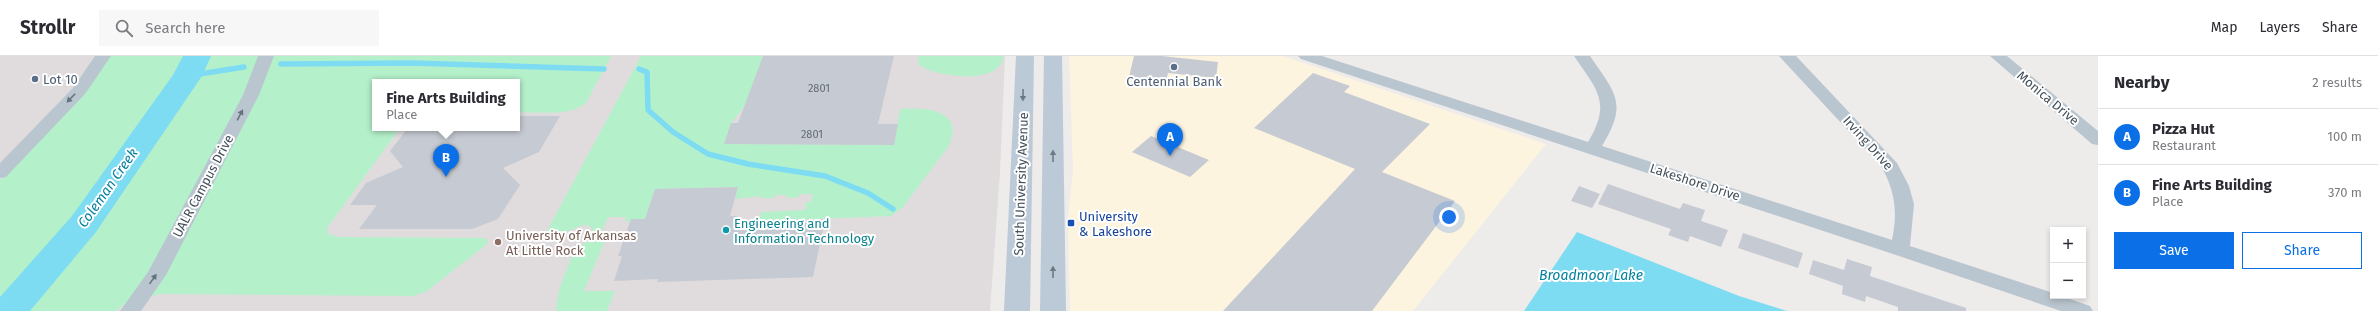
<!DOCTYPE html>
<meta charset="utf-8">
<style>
:root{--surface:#fff;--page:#f7f7f7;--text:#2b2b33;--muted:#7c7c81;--line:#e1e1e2;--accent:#0b6fe8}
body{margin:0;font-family:"Fira Sans",sans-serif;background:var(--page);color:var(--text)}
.controls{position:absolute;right:12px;bottom:12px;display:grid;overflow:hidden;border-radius:0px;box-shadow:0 2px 6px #0003}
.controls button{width:36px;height:36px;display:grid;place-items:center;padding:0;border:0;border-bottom:1px solid var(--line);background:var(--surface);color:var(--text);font:20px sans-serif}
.you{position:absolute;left:1449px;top:161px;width:14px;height:14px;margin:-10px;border:3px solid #fff;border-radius:50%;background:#1a73e8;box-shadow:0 0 0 6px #1a73e833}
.badge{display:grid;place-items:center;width:26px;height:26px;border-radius:50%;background:var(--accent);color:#fff;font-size:13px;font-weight:700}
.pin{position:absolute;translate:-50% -33px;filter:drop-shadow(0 1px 2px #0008)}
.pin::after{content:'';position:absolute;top:21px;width:14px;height:12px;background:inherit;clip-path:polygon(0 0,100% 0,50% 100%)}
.popup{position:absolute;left:372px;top:23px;width:148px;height:52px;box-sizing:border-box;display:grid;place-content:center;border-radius:0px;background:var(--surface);filter:drop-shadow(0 1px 3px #0005);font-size:13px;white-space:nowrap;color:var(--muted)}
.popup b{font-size:15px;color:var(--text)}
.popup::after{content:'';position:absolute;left:50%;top:100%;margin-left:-8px;border:8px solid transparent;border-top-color:var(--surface)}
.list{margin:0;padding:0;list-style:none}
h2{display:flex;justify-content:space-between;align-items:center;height:52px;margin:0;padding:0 16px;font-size:17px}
h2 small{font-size:13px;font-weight:400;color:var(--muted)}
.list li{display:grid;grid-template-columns:26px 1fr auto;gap:12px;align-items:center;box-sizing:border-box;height:56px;padding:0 16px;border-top:1px solid var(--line)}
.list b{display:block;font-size:15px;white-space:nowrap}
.list p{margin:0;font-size:13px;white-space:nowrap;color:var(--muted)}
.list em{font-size:13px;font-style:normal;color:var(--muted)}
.actions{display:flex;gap:8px;padding:12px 16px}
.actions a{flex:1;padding:9px 0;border:1px solid var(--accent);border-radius:0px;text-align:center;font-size:14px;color:var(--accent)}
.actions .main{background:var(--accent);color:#fff}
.icon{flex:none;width:22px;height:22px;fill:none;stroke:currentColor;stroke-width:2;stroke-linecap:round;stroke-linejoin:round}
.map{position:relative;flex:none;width:2098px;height:255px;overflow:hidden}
header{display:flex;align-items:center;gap:24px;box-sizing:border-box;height:56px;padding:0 20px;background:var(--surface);border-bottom:1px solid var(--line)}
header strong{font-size:19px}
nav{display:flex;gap:22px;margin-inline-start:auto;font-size:14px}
.search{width:280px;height:36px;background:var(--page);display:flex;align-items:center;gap:10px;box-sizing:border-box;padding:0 14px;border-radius:0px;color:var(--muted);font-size:15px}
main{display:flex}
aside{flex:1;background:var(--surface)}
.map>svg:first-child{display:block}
.commercial{fill:#fdf4e0}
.education{fill:#e0dcdd;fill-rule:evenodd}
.green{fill:#b4f1cb}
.water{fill:#7ddcf2}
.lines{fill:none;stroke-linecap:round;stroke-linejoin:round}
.stream{stroke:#7ddcf2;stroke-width:5.5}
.river{fill:#7ddcf2;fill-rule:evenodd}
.building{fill:#c6cad2}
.street{fill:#bac6cf;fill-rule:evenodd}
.secondary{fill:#bcc9d7;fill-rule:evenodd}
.oneway{fill:#6d7a86}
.oneway2{fill:#66737d}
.service-dot{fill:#5c6f8a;stroke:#fff;stroke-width:1.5}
.transit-dot{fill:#1a4fb4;stroke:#fff;stroke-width:1.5}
.culture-dot{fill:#0f9aa8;stroke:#fff;stroke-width:1.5}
.education-dot{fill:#8d6e63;stroke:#fff;stroke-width:1.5}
.labels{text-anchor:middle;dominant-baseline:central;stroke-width:4;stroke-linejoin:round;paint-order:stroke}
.number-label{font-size:11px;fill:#636e78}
.service-label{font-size:13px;fill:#4e5e75;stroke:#fff;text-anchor:start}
.street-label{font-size:13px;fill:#424f5a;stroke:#fff}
.transit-label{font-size:13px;fill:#164399;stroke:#fff;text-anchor:start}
.culture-label{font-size:13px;fill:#0d838f;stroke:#fff;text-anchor:start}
.education-label{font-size:13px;fill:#785e54;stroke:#fff;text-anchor:start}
.water-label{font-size:14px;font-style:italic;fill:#03819e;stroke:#fff}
</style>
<header>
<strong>Strollr</strong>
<div class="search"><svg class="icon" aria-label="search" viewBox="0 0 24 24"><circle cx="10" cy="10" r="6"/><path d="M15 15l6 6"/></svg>Search here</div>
<nav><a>Map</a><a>Layers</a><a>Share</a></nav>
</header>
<main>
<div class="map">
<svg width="2098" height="255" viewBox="0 0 2098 255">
<rect width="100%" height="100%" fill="#eeebeb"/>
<path class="commercial" d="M1069 0H1283L1546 88 1413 255H1070L1068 162 1073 114Z"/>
<path class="education" d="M0 0H1005L1000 116 990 255H0ZM375 26H517V72H375Z"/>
<path class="green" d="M106 0H611L586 47C568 61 539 56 517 56V26H375V72H400L327 172 328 178 339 181 483 182 488 184 486 189 427 235 413 240 160 238 127 246 116 255H0V125Z
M641 0H763L744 51 731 67 725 88 894 89 900 53C927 51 966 54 948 91L903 151 891 160 759 165 761 156 805 154 806 146H811L812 138H800L799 141 786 142V139H775L774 142H761L762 140 735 143 738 131 655 133 645 163H631L630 166 625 165 626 161H608L602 175H593C587 162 576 174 568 175 562 177 554 175 547 175Z
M918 0H1003C1001 30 936 21 919 9Z
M605 184 584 235H615L607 255H556L559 233 575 192 589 185Z"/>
<path class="water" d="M1577 176 1739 240 1787 255H1524Z"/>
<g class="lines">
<path class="stream" d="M281 8 412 7 604 13
M639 13 647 16 648 54 673 76 708 98 748 108 825 120 868 137 893 153
M187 20 244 11"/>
<path class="river" d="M183 0H211L202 20 96 176 30 255H0V241L72 160 173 19Z"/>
</g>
<path class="building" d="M763 0H894L878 68H898L894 89 724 88 731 67H738Z
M1134 0H1162L1218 6 1216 22 1168 17 1166 25 1129 21Z
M1313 17 1350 30 1344 36 1430 68 1382 116 1455 145 1372 255H1223L1355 113 1254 72Z
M517 60H560L539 96 503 112 520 129 498 163 472 173H359L377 149H350L366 127 403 111 390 95 408 72H517Z
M1151 80 1209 104 1190 121 1132 96Z
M1608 128 1680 153 1683 147 1705 154 1701 165 1728 174 1721 191 1690 180 1688 186 1668 179 1671 173 1598 148Z
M1579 130 1600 138 1592 152 1571 145Z
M738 131 730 160H737L735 166 825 163 813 221 657 226 658 223 614 225 622 200H618L631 163H645L655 133Z
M1743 177 1803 197 1798 212 1738 192Z
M1847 203 1872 211 1870 220 1966 252V255H1898V251L1866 240 1865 246 1842 238 1843 230 1809 218 1813 204 1844 214Z"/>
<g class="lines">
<path class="street" d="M95 0H111L85 38 6 121 0 122V107L73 32Z
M258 0H274L259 39 166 219 141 255H120L148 216 243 39Z
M1298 0H1322L1588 86C1612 46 1597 34 1574 0H1590C1616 38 1628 47 1602 90L1892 184C1898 155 1895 135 1881 110L1779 0H1796L1897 107 1909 130 1914 148 1910 190 2053 237V240H2061L2090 250 2093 255H2061L1893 198 1301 3Z
M1990 0H2007L2098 75V89L2092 88Z"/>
<path class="secondary" d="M1016 0H1034L1030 255H1004Z
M1044 0H1062L1066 255H1040Z"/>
</g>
<defs><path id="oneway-solid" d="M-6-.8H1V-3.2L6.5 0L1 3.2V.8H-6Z"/></defs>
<g class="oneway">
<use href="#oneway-solid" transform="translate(1023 39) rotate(91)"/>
<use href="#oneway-solid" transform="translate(1053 100) rotate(-90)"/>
<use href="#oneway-solid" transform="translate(1053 216) rotate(-90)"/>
</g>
<g class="oneway2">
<use href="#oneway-solid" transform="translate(71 42) rotate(134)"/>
<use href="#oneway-solid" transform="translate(240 59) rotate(-62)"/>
<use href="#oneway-solid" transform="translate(153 223) rotate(-55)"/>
</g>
<g class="service-dot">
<circle cx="1174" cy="11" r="4"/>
<circle cx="35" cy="23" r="4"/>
</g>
<rect class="transit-dot" x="1067" y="163" width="8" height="8" rx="2"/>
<circle class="culture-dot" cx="726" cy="174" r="4"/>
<circle class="education-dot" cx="498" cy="186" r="4"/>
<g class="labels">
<g class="number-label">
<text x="819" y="32">2801</text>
<text x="812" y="78">2801</text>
</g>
<g class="service-label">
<text x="43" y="23">Lot 10</text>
<text x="1174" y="25" text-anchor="middle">Centennial Bank</text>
</g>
<g class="street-label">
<text transform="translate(2048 42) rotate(40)">Monica Drive</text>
<text transform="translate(1868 87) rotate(48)">Irving Drive</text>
<text transform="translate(1695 126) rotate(18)">Lakeshore Drive</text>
<text transform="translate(1021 128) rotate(-88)">South University Avenue</text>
<text transform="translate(203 130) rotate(-62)">UALR Campus Drive</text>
</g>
<g class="transit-label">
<text x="1079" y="160">University<tspan x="1079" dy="15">&amp; Lakeshore</tspan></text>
</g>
<g class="culture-label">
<text x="734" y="167">Engineering and<tspan x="734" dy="15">Information Technology</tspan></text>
</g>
<g class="education-label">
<text x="506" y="179">University of Arkansas<tspan x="506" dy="15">At Little Rock</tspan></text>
</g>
<g class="water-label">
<text transform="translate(108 132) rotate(-55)">Coleman Creek</text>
<text x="1591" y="219">Broadmoor Lake</text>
</g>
</g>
</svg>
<div class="controls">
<button>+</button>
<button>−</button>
</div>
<div class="you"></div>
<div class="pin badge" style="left:1170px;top:100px">A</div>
<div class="pin badge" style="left:446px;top:121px">B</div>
<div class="popup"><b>Fine Arts Building</b>Place</div>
</div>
<aside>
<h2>Nearby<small>2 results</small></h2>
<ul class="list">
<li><span class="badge">A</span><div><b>Pizza Hut</b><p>Restaurant</p></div><em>100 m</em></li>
<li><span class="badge">B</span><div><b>Fine Arts Building</b><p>Place</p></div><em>370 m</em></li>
</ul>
<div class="actions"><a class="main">Save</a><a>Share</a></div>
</aside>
</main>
